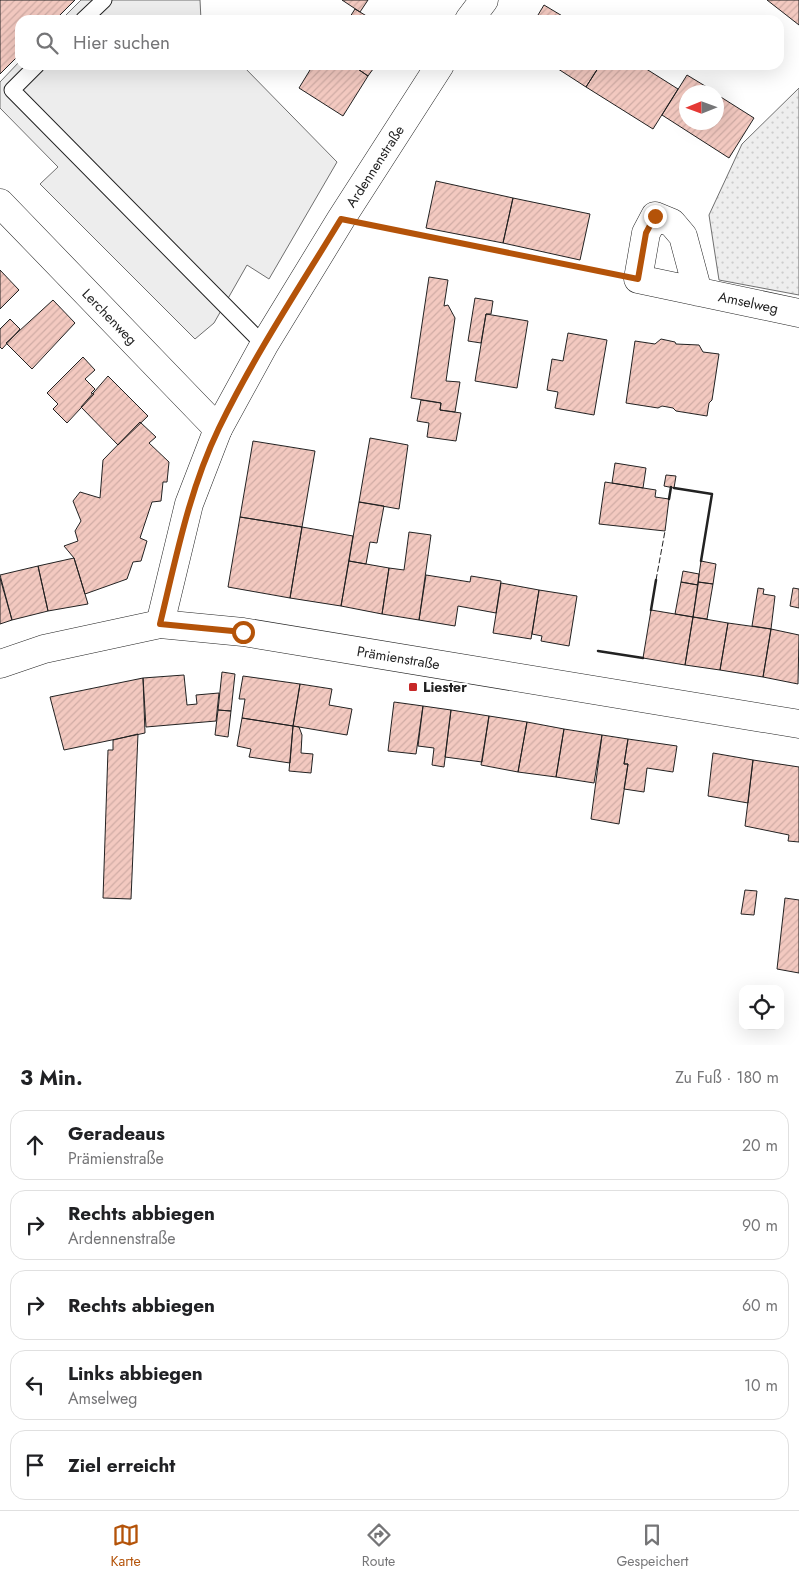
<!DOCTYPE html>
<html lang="de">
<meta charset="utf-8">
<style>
:root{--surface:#fff;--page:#f6f6f6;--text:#202124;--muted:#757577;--line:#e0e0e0;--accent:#b45309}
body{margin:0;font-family:Jost,sans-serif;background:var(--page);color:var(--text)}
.controls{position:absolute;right:15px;bottom:15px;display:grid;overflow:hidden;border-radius:10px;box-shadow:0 5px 20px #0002}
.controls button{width:45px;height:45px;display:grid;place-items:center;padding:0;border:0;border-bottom:1px solid var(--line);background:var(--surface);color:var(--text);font:25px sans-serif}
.compass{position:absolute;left:679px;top:85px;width:45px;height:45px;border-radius:50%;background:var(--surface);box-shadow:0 5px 20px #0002;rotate:269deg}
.stop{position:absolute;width:15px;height:15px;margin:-11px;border:4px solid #b45309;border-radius:50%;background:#fff}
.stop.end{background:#b45309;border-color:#fff;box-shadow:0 1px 5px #0008}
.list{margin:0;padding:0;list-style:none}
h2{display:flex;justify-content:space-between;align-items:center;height:65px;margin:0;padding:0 20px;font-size:21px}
h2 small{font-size:16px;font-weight:400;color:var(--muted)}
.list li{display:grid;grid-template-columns:32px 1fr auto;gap:15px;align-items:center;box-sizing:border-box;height:70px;margin:0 10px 10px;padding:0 10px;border:1px solid var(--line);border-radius:15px}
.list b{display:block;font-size:19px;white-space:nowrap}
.list p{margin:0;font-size:16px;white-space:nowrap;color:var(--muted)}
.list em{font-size:16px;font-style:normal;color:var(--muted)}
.icon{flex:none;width:28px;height:28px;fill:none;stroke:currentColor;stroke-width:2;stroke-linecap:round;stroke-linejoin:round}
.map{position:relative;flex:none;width:799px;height:1045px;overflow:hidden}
.search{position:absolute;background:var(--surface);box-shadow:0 5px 20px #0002;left:15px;right:15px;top:15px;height:55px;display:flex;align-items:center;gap:12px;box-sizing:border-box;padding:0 18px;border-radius:15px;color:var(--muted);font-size:19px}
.sheet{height:465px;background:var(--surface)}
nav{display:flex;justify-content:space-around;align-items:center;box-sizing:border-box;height:70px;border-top:1px solid var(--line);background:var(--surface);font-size:14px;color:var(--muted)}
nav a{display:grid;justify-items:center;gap:2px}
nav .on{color:var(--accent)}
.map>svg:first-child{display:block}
.grass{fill:url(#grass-dots);stroke:#6f6f6f}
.parking{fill:#ededed;stroke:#6f6f6f}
.building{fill:url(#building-hatch);stroke:#222}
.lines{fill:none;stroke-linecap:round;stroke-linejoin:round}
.service-casing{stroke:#222;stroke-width:17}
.minor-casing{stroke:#222;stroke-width:29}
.tertiary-casing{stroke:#222;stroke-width:29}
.path{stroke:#646464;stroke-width:3;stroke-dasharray:4 2.5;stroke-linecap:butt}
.service{stroke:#fff;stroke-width:15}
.minor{stroke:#fff;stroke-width:28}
.tertiary{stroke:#fff;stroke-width:28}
.fence{stroke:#222;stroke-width:1;stroke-dasharray:6 2.5;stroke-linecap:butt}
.wall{stroke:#222;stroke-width:2.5}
.route{stroke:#b45309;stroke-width:6}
.poi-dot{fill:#c62828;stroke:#fff;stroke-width:2}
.labels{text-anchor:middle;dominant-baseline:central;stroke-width:4;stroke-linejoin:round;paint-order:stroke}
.street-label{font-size:14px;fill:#222;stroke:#fff}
.poi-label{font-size:14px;font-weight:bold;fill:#222;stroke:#fff;text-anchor:start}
</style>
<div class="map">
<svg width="799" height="1045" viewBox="0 0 799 1045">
<defs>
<pattern id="grass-dots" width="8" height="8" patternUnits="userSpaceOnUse" patternTransform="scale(1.25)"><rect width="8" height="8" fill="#eee"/><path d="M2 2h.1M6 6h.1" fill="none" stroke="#ccc" stroke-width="1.8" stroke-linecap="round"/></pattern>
<pattern id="building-hatch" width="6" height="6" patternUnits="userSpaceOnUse" patternTransform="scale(1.25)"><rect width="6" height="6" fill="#f3c9c0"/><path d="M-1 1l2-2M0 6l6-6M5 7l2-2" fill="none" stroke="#d0aca5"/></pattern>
</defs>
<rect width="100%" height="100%" fill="#fff"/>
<path class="grass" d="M799 88V295L719 280 709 215 742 144Z"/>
<path class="parking" d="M81 0H200L201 20H61Z
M20 61V65H242L337 162 269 279 247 265 214 323 195 339 40 184 58 167 0 108V82Z"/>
<path class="building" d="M0 0H75L55 20H20V54L0 74Z
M342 0H368L360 12Z
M767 0H799V25Z
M544 5 569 20H535Z
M355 9 360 12 373 20H348Z
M306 65H352L368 76 343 116 299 88 310 70 305 67Z
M352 65H376L368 76Z
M552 65H600L586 87Z
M600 65H640L678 89 653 129 586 87Z
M687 75 715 92H686V122H716V94L754 118 729 158 662 115Z
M436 181 513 198 503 243 426 228Z
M513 198 590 214 580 260 503 243Z
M0 270 19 290 0 309Z
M429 277 448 280 444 306 448 305 455 318 446 381 460 382 455 412 440 410 441 403 411 398Z
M475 298 493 301 491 314H486L481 343 468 341Z
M53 300 75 323 32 369 6 343Z
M486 314 528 321 517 388 475 381Z
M10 319 20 329 2 349 0 347V329Z
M568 333 607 340 594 415 555 408 558 392 547 390 552 359 563 361Z
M661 339 675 342 676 344 699 345 703 352 719 354 712 400 709 403 707 416 676 411 673 408 662 406 658 408 626 403 635 341 655 344Z
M83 357 95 370 85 379 95 389 91 393 94 394 67 423 53 409 58 404 47 393Z
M108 376 148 416 118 445 81 407Z
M421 400 441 403 440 410 461 413 456 441 427 437 429 423 417 421Z
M140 422 156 437 149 443 169 462 167 482H163L161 501 152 502 140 538 147 541 141 561 133 562 127 579 85 594 74 558 64 546 78 541 75 531 81 521 73 501 80 492 100 498 103 460Z
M370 438 408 445 399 509 359 502Z
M253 441 315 451 302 527 240 517Z
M615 463 646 468 643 488 612 483Z
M666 475 676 476 674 488 664 486Z
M605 482 656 490 655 497 669 499 665 531 599 524Z
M359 502 384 506 377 543 370 542 366 564 349 561Z
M240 517 302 527 290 598 228 587Z
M302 527 353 536 341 606 290 598Z
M409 532 431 535 419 620 382 614 389 568 404 570Z
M74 558 88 604 48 611 38 566Z
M349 561 389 568 382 614 341 606Z
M701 561 716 564 713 584 698 582Z
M38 566 48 611 12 620 0 575Z
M683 571 699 574 698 585 681 582Z
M426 575 470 582 471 576 501 581 496 613 458 606 455 626 419 620Z
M0 578 12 620 0 624Z
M681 582 698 585 693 617 675 614Z
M698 582 713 584 707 619 693 617Z
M501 583 539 590 531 639 493 633Z
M758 588 764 589 763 594 775 596 771 629 752 626Z
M793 588 799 589V608L790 606Z
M539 590 577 596 569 646 541 641 542 636 532 634Z
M651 610 693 617 685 665 643 658Z
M693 617 728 623 720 670 685 665Z
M728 623 771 629 763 677 720 670Z
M771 629 799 635 798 684 763 677Z
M222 672 235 674 231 711 218 710Z
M184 675 187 705 197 704 196 695 219 693 216 721 146 727 143 678Z
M243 676 300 684 293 726 242 718 245 699H239Z
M143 678 145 733 64 750 50 697Z
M300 684 332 689 329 705 352 709 347 735 293 726Z
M394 702 423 706 416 754 388 751Z
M423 706 451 710 444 767 432 765 434 748 418 746Z
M218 710 231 711 228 737 215 735Z
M451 710 489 716 482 762 445 757Z
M489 716 527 722 518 772 481 765Z
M242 718 293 726 290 763 249 757 251 749 237 746Z
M527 722 564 729 556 777 518 772Z
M293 726 299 727 302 735 301 753 313 754 311 773 289 771Z
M564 729 602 735 594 783 556 777Z
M138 734 131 899 103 898 108 750H113V740Z
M602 735 628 739 624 764H628L619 824 591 819Z
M628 739 677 746 673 772 647 768 644 792 624 789 628 764H624Z
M713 753 753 760 748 803 708 796Z
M753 760 799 767V842L788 841 789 835 745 826Z
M745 890 757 891 754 915 741 914Z
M785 898 799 900V973L777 969Z"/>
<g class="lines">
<g class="service-casing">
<path id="service" d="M83 20 104 0
M37 65 12 90 264 345"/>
</g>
<g class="minor-casing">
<g id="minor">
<path d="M469 20 484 0"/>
<path id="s1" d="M0 203 218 429"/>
<path id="s2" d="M698 292 683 236 672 223 655 216 646 233 638 279 799 313"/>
<path id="s3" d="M160 624 189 504 218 429 264 345 341 219 440 65"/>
</g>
</g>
<g class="tertiary-casing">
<g id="tertiary">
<path id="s4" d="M0 664 44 649 160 624 243 632 799 724"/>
</g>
</g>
<path class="path" d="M374 226 608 273"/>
<use href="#service" class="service"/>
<use href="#minor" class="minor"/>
<use href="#tertiary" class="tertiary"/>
<path class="fence" d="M656 580 665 531"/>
<path class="wall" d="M674 488 712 494 701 561
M669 499 671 487
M651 610 656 580
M598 651 643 658"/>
</g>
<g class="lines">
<path class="route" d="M243 632 160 624C176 558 189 490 219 428 254 356 299 288 341 219L638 279 646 233 655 216"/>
</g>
<rect class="poi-dot" x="408" y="682" width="10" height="10" rx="2.5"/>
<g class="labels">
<g class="street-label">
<text stroke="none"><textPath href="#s3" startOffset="510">Ardennenstraße</textPath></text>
<text stroke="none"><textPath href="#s2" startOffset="272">Amselweg</textPath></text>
<text stroke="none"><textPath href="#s1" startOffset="158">Lerchenweg</textPath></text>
<text stroke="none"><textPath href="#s4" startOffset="406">Prämienstraße</textPath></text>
</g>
<g class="poi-label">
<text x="423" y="687">Liester</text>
</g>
</g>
</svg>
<div class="controls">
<button><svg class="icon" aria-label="locate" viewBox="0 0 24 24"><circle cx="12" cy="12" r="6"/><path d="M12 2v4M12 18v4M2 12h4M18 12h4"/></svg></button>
</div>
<svg class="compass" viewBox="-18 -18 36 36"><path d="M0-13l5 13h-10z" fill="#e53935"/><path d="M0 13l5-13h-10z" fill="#757577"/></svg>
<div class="stop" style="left:243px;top:632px"></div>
<div class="stop end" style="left:655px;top:216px"></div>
<div class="search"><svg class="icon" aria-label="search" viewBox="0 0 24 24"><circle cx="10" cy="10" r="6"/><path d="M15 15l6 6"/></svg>Hier suchen</div>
</div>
<section class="sheet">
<h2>3 Min.<small>Zu Fuß · 180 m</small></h2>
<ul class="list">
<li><svg class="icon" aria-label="ahead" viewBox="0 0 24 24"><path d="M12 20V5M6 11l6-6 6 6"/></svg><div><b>Geradeaus</b><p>Prämienstraße</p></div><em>20 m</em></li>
<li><svg class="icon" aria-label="right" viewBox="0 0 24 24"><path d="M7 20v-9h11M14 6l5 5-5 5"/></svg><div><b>Rechts abbiegen</b><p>Ardennenstraße</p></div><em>90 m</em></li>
<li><svg class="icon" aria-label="right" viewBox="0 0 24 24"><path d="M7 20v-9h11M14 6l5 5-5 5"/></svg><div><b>Rechts abbiegen</b></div><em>60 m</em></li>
<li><svg class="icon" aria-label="left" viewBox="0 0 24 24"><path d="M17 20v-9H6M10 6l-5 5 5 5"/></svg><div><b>Links abbiegen</b><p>Amselweg</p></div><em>10 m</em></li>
<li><svg class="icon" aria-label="arrive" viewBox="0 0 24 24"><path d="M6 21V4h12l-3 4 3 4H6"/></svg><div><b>Ziel erreicht</b></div></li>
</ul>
</section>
<nav>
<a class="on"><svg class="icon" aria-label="map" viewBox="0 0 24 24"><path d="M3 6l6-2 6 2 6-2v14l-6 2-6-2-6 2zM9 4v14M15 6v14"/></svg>Karte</a>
<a><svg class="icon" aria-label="directions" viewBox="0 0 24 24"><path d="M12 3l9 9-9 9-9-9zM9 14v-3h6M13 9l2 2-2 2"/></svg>Route</a>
<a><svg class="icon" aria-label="saved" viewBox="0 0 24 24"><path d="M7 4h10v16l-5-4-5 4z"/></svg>Gespeichert</a>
</nav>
